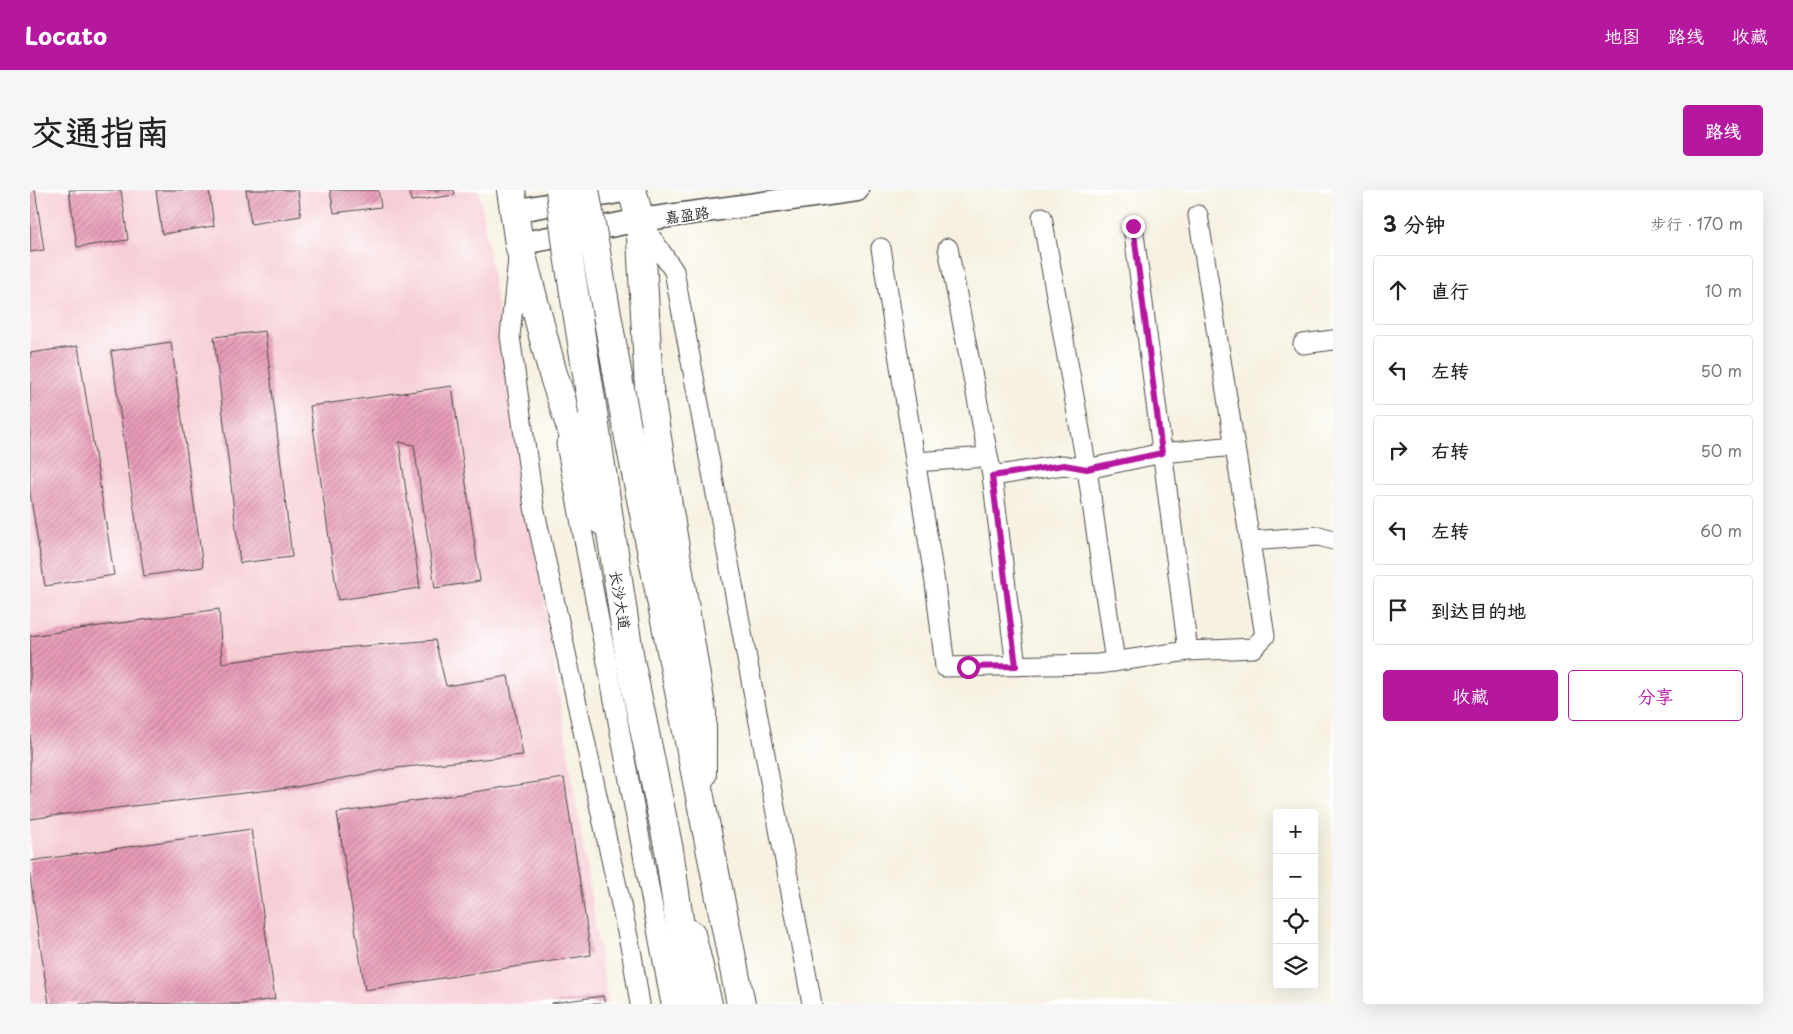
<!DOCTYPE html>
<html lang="zh">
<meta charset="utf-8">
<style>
:root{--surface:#fff;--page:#f6f6f6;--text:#222;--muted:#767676;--line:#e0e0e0;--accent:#b5179e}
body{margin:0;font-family:"Playpen Sans","LXGW WenKai TC",sans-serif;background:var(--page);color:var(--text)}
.controls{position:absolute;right:15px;bottom:15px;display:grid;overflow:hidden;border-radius:5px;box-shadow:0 5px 20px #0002}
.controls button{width:45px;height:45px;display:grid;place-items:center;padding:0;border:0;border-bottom:1px solid var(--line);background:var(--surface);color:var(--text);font:25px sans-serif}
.stop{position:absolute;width:15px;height:15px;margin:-11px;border:4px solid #b5179e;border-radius:50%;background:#fff}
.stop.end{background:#b5179e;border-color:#fff;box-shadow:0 1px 5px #0008}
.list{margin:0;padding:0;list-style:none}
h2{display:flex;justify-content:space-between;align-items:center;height:65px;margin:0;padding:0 20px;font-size:21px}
h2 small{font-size:16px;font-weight:400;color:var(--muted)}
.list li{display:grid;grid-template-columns:32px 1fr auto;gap:15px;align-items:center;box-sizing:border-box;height:70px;margin:0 10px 10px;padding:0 10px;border:1px solid var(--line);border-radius:5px}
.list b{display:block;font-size:19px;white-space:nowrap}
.list em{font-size:16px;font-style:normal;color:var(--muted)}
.actions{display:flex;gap:10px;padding:15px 20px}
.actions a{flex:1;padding:11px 0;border:1px solid var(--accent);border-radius:5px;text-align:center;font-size:18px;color:var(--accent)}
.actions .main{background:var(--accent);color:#fff}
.icon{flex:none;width:28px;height:28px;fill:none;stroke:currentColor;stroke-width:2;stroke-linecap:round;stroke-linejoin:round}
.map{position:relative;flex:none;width:1303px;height:814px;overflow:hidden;border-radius:5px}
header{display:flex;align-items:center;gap:30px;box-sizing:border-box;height:70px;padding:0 25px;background:var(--accent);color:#fff}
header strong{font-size:24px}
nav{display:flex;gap:28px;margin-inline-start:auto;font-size:18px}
.intro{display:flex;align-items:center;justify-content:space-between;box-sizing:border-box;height:120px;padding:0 30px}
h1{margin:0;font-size:35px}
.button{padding:12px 22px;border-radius:5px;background:var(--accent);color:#fff;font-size:18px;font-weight:700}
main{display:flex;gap:30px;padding:0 30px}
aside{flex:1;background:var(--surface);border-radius:5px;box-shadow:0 5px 20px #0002}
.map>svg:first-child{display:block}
.built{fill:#f6cfd6}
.building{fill:url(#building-hatch)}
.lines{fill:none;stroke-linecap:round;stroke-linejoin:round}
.minor-casing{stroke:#494946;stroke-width:21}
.tertiary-casing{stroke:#494946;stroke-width:25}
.primary-casing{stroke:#494946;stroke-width:30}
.trunk-casing{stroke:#494946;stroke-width:30}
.minor{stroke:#fff;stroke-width:19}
.tertiary{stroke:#fff;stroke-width:22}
.primary{stroke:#fff;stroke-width:28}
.trunk{stroke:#fff;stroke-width:28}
.trunk-bridge-casing{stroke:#494946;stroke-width:30;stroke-linecap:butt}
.trunk-bridge{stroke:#fff;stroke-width:28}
.route{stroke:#b5179e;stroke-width:6}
.labels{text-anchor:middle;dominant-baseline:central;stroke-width:4;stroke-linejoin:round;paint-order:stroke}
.street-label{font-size:15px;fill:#2b2b2b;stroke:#fff}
</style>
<header>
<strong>Locato</strong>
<nav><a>地图</a><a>路线</a><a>收藏</a></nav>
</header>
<div class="intro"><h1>交通指南</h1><a class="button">路线</a></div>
<main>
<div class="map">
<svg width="1303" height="814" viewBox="0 0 1303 814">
<defs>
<pattern id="building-hatch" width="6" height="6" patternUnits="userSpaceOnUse" patternTransform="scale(1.25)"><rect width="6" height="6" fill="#e89bb8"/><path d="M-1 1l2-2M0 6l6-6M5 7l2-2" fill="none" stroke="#bc7f96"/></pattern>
</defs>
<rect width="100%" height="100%" fill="#fff"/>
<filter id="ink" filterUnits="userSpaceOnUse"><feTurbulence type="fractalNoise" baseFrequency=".02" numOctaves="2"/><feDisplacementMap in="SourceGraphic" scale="10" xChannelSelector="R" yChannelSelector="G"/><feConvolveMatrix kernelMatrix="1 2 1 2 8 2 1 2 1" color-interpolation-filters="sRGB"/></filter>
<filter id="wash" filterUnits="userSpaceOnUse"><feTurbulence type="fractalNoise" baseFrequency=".0096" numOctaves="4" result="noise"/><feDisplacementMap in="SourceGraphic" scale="20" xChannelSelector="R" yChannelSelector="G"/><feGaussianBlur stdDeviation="1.12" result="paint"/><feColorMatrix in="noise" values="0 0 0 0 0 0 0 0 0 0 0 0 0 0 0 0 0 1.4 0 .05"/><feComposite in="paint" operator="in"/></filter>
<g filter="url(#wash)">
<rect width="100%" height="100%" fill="#f6f1e0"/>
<path class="built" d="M0 0H449L578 814H0Z"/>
<g id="blocks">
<path class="building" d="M0 0H5L14 60 0 62Z
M39 0H91L98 50 47 57Z
M126 0H179L184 36 132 44Z
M216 0H268L271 26 221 34Z
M300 0H348L351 17 304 23Z
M379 0H424L425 5 381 11Z
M235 141 262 367 210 373 184 147Z
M141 152 173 377 114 386 81 161Z
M48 156 84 385 15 396 0 303V163Z
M422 196 450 391 405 398 384 255 369 252 390 398 308 410 280 216Z
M189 419 192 473 286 460 405 450 416 496 478 486 493 565 366 578 266 597 51 622 0 629V446Z
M534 588 561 765 335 800 307 623Z
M221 639 245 809 212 814H19L0 687V671Z
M573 806 575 814H522V813Z"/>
</g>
</g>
<g filter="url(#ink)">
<use href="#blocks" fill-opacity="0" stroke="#494946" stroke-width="1"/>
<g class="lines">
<g class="minor-casing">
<path id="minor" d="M1012 27 1057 279 1085 472
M610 31 644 81 782 814
M1103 36 1158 461
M851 58 905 393 915 477 1068 474 1158 461 1223 458 1235 446 1168 25
M918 58 962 286 986 476
M488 68 480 146 504 317 602 765 610 814
M1273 154 1303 150
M536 254 641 814
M885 272 957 267
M962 286 1033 275 1057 279 1132 263 1205 256
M1220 351 1289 346 1303 350"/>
</g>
<g class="tertiary-casing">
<path id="tertiary" d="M484 21 599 0
M489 54 610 30 827 0"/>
</g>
<g class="primary-casing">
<path id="primary" d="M481 0 489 54 523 184 572 331
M602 0 610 30 619 199 672 523V585
M661 744 678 814"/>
</g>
<g class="trunk-casing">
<path id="trunk" d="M563 222 600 470 639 660 661 814
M597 238 711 814"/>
</g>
<use href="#minor" class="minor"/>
<use href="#tertiary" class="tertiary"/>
<use href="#primary" class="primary"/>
<use href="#trunk" class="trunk"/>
<g class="trunk-bridge-casing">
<path id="trunk-bridge" d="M530 0 538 65 563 222
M555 0 597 238"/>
</g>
<use href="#trunk-bridge" class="trunk-bridge"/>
</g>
</g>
<g class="lines" filter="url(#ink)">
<path class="route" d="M938 477 986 476 962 286 1034 275 1057 279 1132 263 1103 36"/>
</g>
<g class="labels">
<g class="street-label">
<text transform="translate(657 24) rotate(-8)">嘉盈路</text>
<text transform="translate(591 410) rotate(81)">长沙大道</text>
</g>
</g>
</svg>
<div class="controls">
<button>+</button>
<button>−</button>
<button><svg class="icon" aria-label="locate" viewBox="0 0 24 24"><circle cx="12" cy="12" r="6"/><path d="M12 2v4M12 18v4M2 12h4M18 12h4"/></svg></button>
<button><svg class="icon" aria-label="layers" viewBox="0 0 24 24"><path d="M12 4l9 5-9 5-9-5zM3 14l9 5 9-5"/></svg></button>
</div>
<div class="stop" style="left:938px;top:477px"></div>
<div class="stop end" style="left:1103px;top:36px"></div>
</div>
<aside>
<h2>3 分钟<small>步行 · 170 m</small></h2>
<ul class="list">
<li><svg class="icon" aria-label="ahead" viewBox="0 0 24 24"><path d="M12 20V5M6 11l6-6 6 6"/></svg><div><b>直行</b></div><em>10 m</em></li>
<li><svg class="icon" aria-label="left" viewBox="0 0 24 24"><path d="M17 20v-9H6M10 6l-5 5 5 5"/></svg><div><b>左转</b></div><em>50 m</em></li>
<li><svg class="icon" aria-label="right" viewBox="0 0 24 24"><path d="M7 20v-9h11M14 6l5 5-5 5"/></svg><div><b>右转</b></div><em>50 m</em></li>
<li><svg class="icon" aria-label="left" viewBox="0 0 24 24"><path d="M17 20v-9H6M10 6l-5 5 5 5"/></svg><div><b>左转</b></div><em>60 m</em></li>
<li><svg class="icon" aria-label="arrive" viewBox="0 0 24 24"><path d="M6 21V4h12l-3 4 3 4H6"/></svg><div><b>到达目的地</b></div></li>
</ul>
<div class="actions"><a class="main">收藏</a><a>分享</a></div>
</aside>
</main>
